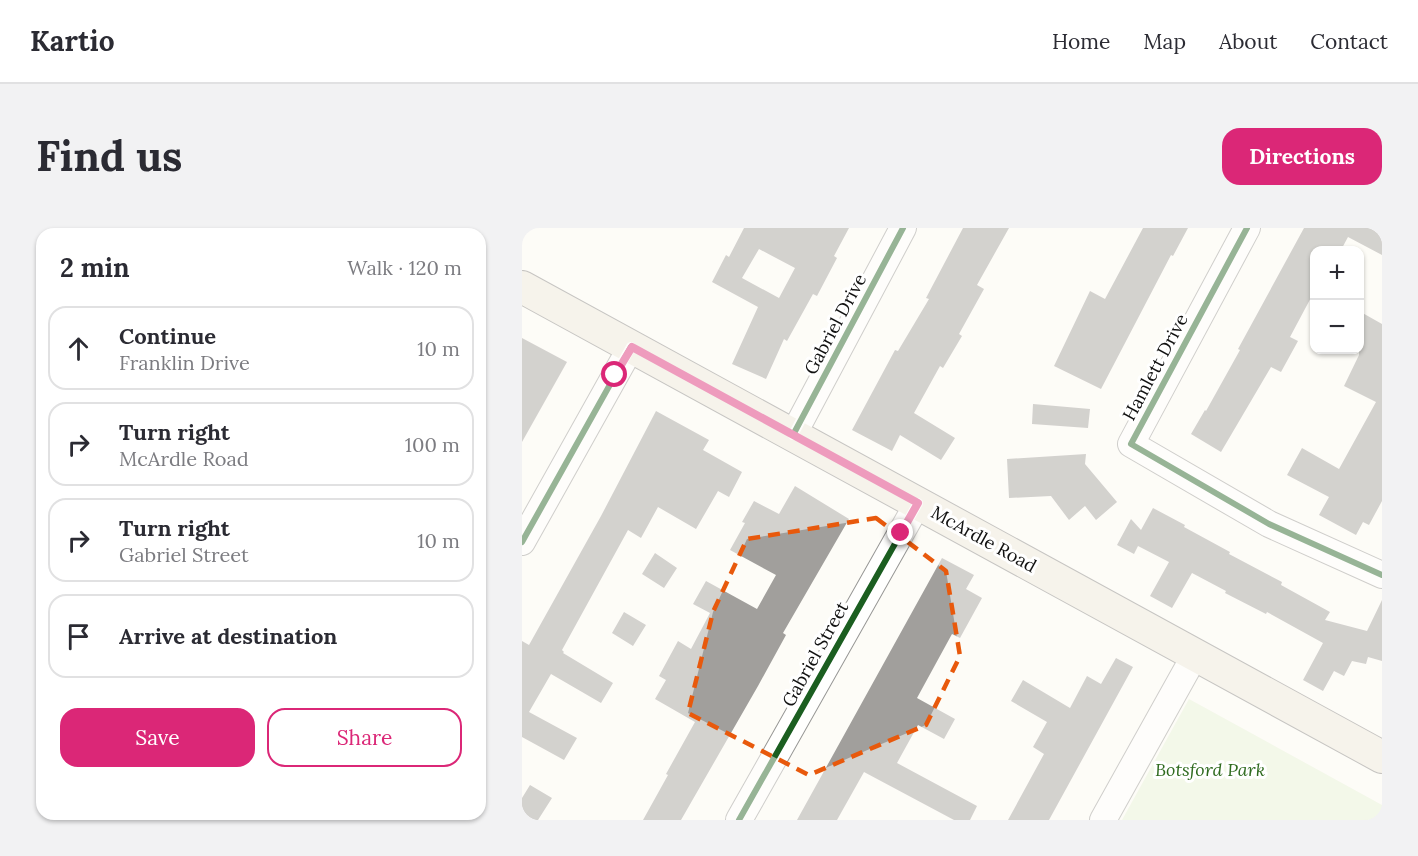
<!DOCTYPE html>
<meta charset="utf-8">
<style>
:root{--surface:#fff;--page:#f2f2f3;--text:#2b2b33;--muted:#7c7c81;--line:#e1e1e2;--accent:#db2777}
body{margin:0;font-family:Lora,serif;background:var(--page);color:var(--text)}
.controls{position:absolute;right:18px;top:18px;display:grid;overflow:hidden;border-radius:12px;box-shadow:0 2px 4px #0004}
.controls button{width:54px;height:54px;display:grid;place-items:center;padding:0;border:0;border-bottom:2px solid var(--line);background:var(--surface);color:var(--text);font:30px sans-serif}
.stop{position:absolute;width:18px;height:18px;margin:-14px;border:4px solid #db2777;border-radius:50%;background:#fff}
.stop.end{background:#db2777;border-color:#fff;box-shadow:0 2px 6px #0008}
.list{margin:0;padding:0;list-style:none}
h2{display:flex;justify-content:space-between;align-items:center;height:78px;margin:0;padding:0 24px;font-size:26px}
h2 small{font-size:20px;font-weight:400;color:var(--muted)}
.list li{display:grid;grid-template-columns:39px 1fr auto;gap:18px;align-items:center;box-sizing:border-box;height:84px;margin:0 12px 12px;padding:0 12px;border:2px solid var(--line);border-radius:18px}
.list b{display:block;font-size:22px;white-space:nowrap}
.list p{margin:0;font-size:20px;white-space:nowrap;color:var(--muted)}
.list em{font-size:20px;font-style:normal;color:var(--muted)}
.actions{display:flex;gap:12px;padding:18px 24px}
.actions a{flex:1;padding:14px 0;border:2px solid var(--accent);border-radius:18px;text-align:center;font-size:21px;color:var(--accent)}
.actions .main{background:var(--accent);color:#fff}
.icon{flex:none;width:33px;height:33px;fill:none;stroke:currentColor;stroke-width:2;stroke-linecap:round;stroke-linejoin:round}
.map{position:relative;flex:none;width:860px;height:592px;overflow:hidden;border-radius:18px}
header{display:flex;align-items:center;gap:36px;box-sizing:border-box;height:84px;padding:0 30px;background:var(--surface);border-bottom:2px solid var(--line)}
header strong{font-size:28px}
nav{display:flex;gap:33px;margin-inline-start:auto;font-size:21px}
.intro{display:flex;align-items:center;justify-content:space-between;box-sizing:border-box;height:144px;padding:0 36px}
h1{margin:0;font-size:42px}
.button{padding:15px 27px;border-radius:18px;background:var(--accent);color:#fff;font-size:21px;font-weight:700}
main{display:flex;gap:36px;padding:0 36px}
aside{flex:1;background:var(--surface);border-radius:18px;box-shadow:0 2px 4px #0004}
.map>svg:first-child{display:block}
.green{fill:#e7f3d7}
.building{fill:#a19f9c;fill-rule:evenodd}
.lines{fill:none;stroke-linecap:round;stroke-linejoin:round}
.minor-casing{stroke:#979795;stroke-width:28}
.major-casing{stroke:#858482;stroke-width:34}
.minor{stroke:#fffffe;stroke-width:26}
.major{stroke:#ede9dc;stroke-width:32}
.cycleway-casing{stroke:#fff;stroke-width:10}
.cycleway{stroke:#1b5e20;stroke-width:6}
.route{stroke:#db2777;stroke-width:8}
.marked{fill:none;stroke:#e8590c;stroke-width:4.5;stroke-dasharray:12 8;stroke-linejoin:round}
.labels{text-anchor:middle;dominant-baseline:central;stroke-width:6;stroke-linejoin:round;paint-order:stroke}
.street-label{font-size:18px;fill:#111;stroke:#fff}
.park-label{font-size:18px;font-style:italic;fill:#2f6b1f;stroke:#fff}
</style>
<header>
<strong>Kartio</strong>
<nav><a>Home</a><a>Map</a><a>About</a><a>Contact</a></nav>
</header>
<div class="intro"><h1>Find us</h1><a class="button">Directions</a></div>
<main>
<aside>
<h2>2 min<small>Walk · 120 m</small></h2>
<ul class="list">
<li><svg class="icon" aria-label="ahead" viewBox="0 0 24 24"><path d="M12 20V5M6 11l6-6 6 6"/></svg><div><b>Continue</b><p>Franklin Drive</p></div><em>10 m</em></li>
<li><svg class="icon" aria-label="right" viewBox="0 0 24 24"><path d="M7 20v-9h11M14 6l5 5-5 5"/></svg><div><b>Turn right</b><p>McArdle Road</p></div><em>100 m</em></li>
<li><svg class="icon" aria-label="right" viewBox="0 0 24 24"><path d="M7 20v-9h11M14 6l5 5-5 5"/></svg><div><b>Turn right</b><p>Gabriel Street</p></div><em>10 m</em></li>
<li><svg class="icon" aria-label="arrive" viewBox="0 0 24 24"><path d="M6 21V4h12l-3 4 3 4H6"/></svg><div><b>Arrive at destination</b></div></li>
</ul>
<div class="actions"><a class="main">Save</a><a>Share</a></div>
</aside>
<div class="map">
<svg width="860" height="592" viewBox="0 0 860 592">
<rect width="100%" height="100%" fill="#fdfcf7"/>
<path class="green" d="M667 471 860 577V592H600Z"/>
<path class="building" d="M222 0H327L312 28 315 30 295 68 291 66 265 113 262 111 244 151 210 136 236 79 190 54 204 27 207 29ZM237 21 273 40 257 70 220 50Z
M441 0H487L455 57 462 61 437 106 440 108 421 140 418 138 392 185 433 210 419 232 378 207 370 223 330 202 373 122 376 123 407 71 404 70Z
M621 0H666L651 28 649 27 579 161 532 138 568 63 583 71Z
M782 0H860V27L826 9 819 22H792V64L768 109 776 113 759 144 749 139 699 224 669 206 683 182 684 183 718 122 716 121Z
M837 83 860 96V273L847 297 841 294 834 307 797 287 807 269 765 247 780 220 817 241 854 174 822 158 837 127Z
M0 110 45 134 0 214Z
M511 176 568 181 566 200 510 196Z
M134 183 187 212 181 222 220 244 207 269 196 263 174 301 136 279 119 310 106 302 40 422 42 424 41 425 91 455 79 475 29 446 7 484 55 510 42 532 0 509V413L7 417 79 288Z
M564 226 563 236 595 274 574 292 563 278 547 292 529 268 487 270 485 231Z
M273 258 327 291 261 405 264 407 236 458 159 592H121L146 547 144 546 173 494 133 471 144 452 137 448 156 413 169 421 188 385 171 376 184 353 235 381 254 347 208 322 223 295 220 294 232 273 257 286Z
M631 280 663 297 662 299 708 324 707 326 760 354 759 357 808 384 803 392 845 403 860 372V433L846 429 844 436 830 433 822 448 812 443 801 463 781 452 801 415 745 384 744 386 703 365 704 363 670 345 650 380 628 368 647 334 616 318 612 326 595 317 609 291 619 302Z
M133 325 155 340 142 360 120 346Z
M420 330 452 347 444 361 460 370 438 410 430 406 395 470 433 491 422 511 396 497 375 535 455 578 448 592H432L342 544 315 592H275Z
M102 384 124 397 111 418 90 405Z
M594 430 611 439 527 592H486L522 526 511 519 525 494 489 473 501 452 548 480 565 448 579 456Z
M8 557 30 570 16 592H0V570Z"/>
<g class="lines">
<g class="minor-casing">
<path id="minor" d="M725 0 609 216 747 296 860 347
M271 207 381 0
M0 314 109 119
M217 592 396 275
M581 592 673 427"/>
</g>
<g class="major-casing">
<path id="major" d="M0 59 860 529"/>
</g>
<use href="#minor" class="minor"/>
<use href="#major" class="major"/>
<g class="cycleway-casing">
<path id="cycleway" d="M725 0 609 216 747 296 860 347
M271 207 381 0
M0 314 109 119
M217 592 396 275"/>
</g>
<use href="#cycleway" class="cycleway"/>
</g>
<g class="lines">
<path class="route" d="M93 147 110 119 396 275 379 305"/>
</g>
<path d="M0 0H860V592H0ZM354 290 424 343 438 428 404 497 287 547 166 485 191 384 225 311Z" fill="#fdfcf7" fill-opacity=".55" fill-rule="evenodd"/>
<path class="marked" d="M354 290 424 343 438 428 404 497 287 547 166 485 191 384 225 311Z"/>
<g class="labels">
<g class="street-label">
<text transform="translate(313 96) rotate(-62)">Gabriel Drive</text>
<text transform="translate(633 139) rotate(-62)">Hamlett Drive</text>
<text transform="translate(462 311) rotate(29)">McArdle Road</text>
<text transform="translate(293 426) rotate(-61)">Gabriel Street</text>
</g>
<g class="park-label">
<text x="688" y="541">Botsford Park</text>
</g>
</g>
</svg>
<div class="controls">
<button>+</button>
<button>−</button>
</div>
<div class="stop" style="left:93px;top:147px"></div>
<div class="stop end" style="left:379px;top:305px"></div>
</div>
</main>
